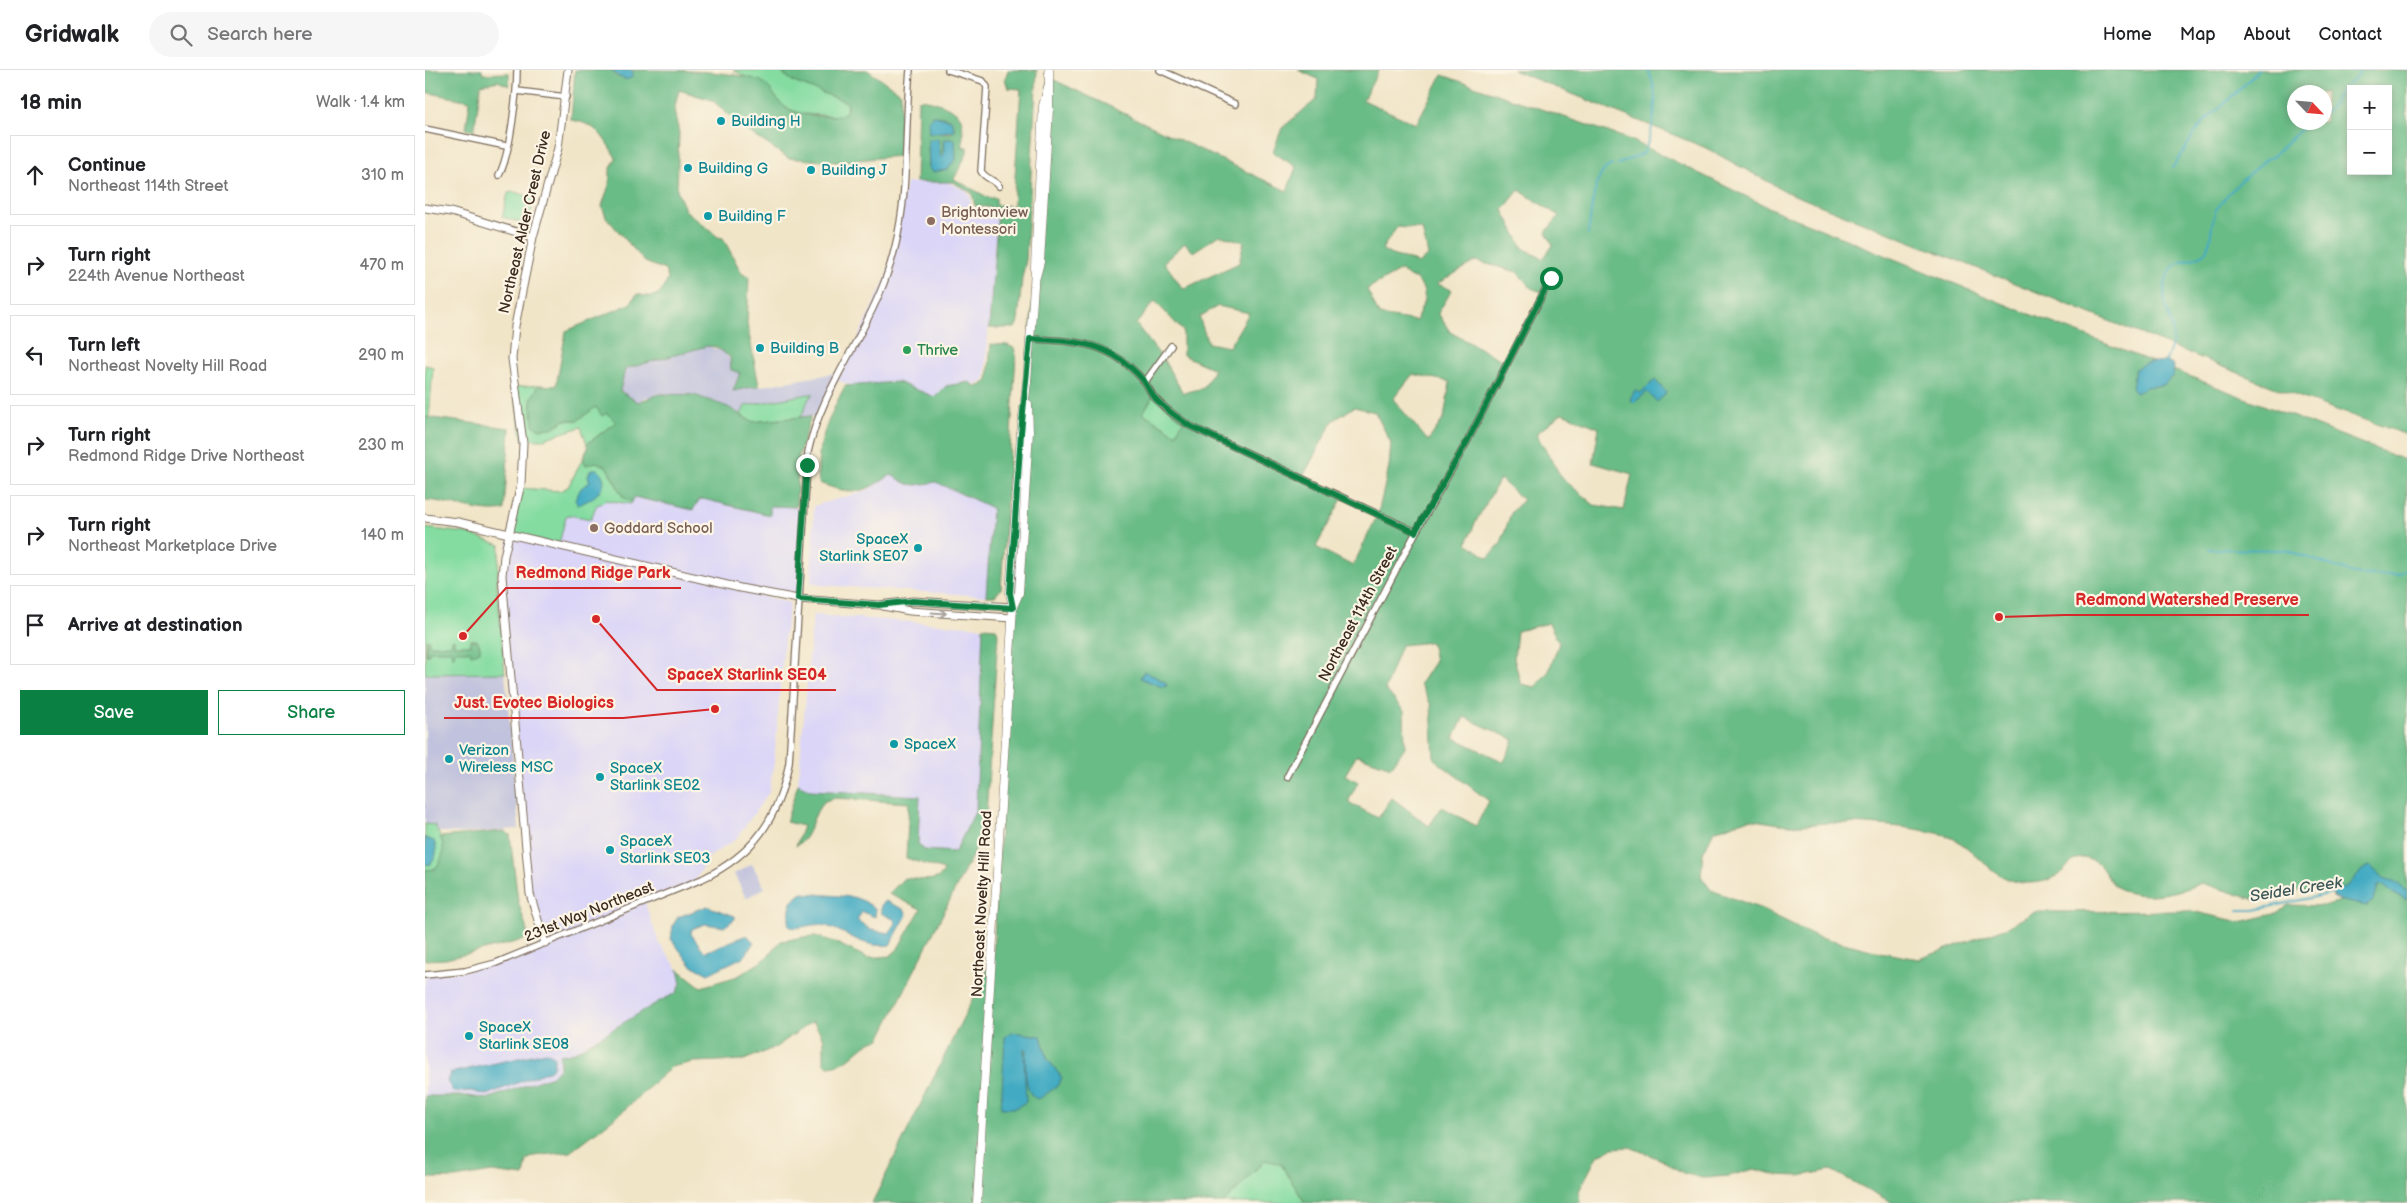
<!DOCTYPE html>
<meta charset="utf-8">
<style>
:root{--surface:#fff;--page:#f6f6f6;--text:#202124;--muted:#757577;--line:#e0e0e0;--accent:#0b8043}
body{margin:0;font-family:"Balsamiq Sans",sans-serif;background:var(--page);color:var(--text)}
.controls{position:absolute;right:15px;top:15px;display:grid;overflow:hidden;border-radius:0px;box-shadow:0 2px 8px #0003}
.controls button{width:45px;height:45px;display:grid;place-items:center;padding:0;border:0;border-bottom:1px solid var(--line);background:var(--surface);color:var(--text);font:25px sans-serif}
.compass{position:absolute;left:1862px;top:15px;width:45px;height:45px;border-radius:50%;background:var(--surface);box-shadow:0 2px 8px #0003;rotate:116deg}
.stop{position:absolute;width:15px;height:15px;margin:-11px;border:4px solid #0b8043;border-radius:50%;background:#fff}
.stop.end{background:#0b8043;border-color:#fff;box-shadow:0 1px 5px #0008}
.list{margin:0;padding:0;list-style:none}
h2{display:flex;justify-content:space-between;align-items:center;height:65px;margin:0;padding:0 20px;font-size:21px}
h2 small{font-size:16px;font-weight:400;color:var(--muted)}
.list li{display:grid;grid-template-columns:32px 1fr auto;gap:15px;align-items:center;box-sizing:border-box;height:80px;margin:0 10px 10px;padding:0 10px;border:1px solid var(--line);border-radius:0px}
.list b{display:block;font-size:19px;white-space:nowrap}
.list p{margin:0;font-size:16px;white-space:nowrap;color:var(--muted)}
.list em{font-size:16px;font-style:normal;color:var(--muted)}
.actions{display:flex;gap:10px;padding:15px 20px}
.actions a{flex:1;padding:11px 0;border:1px solid var(--accent);border-radius:0px;text-align:center;font-size:18px;color:var(--accent)}
.actions .main{background:var(--accent);color:#fff}
.icon{flex:none;width:28px;height:28px;fill:none;stroke:currentColor;stroke-width:2;stroke-linecap:round;stroke-linejoin:round}
.map{position:relative;flex:none;width:1982px;height:1133px;overflow:hidden}
header{display:flex;align-items:center;gap:30px;box-sizing:border-box;height:70px;padding:0 25px;background:var(--surface);border-bottom:1px solid var(--line)}
header strong{font-size:24px}
nav{display:flex;gap:28px;margin-inline-start:auto;font-size:18px}
.search{width:350px;height:45px;background:var(--page);display:flex;align-items:center;gap:12px;box-sizing:border-box;padding:0 18px;border-radius:28px;color:var(--muted);font-size:19px}
main{display:flex}
aside{flex:1;background:var(--surface)}
.map>svg:first-child{display:block}
.built{fill:#dbd6f7}
.industrial{fill:#c1c2dd}
.green{fill:#84dca1;stroke:#608360}
.forest{fill:#6bbc87;stroke:#537352;fill-rule:evenodd}
.water{fill:#43abc3;stroke:#3f6a70}
.lines{fill:none;stroke-linecap:round;stroke-linejoin:round}
.stream{stroke:#43abc3;stroke-width:2}
.minor-casing{stroke:#7b6b5a;stroke-width:8}
.tertiary-casing{stroke:#7b6b5a;stroke-width:9}
.secondary-casing{stroke:#7b6b5a;stroke-width:9}
.minor{stroke:#fff;stroke-width:5.5}
.tertiary{stroke:#fff;stroke-width:7}
.secondary{stroke:#fff;stroke-width:8}
.oneway{stroke:#a79f9a}
.route{stroke:#0b8043;stroke-width:6}
.culture-dot{fill:#0f9aa8;stroke:#fcf5e5;stroke-width:2}
.education-dot{fill:#8d6e63;stroke:#fcf5e5;stroke-width:2}
.leisure-dot{fill:#2e9e5b;stroke:#fcf5e5;stroke-width:2}
.labels{text-anchor:middle;dominant-baseline:central;stroke-width:4.5;stroke-linejoin:round;paint-order:stroke}
.culture-label{font-size:15px;fill:#0d838f;stroke:#fcf5e5;text-anchor:start}
.education-label{font-size:15px;fill:#785e54;stroke:#fcf5e5;text-anchor:start}
.street-label{font-size:15px;fill:#3b2a1e;stroke:#fcf5e5}
.leisure-label{font-size:15px;fill:#27864d;stroke:#fcf5e5;text-anchor:start}
.water-label{font-size:16px;font-style:italic;fill:#3e5758;stroke:#fcf5e5}
.leader{fill:none;stroke:#d62828;stroke-width:2}
.callout-dot{fill:#d62828;stroke:#fcf5e5;stroke-width:2}
.callout-label{font-size:16px;text-anchor:middle;font-weight:bold;fill:#d62828;stroke:#fcf5e5;stroke-width:4.5;stroke-linejoin:round;paint-order:stroke}
</style>
<header>
<strong>Gridwalk</strong>
<div class="search"><svg class="icon" aria-label="search" viewBox="0 0 24 24"><circle cx="10" cy="10" r="6"/><path d="M15 15l6 6"/></svg>Search here</div>
<nav><a>Home</a><a>Map</a><a>About</a><a>Contact</a></nav>
</header>
<main>
<aside>
<h2>18 min<small>Walk · 1.4 km</small></h2>
<ul class="list">
<li><svg class="icon" aria-label="ahead" viewBox="0 0 24 24"><path d="M12 20V5M6 11l6-6 6 6"/></svg><div><b>Continue</b><p>Northeast 114th Street</p></div><em>310 m</em></li>
<li><svg class="icon" aria-label="right" viewBox="0 0 24 24"><path d="M7 20v-9h11M14 6l5 5-5 5"/></svg><div><b>Turn right</b><p>224th Avenue Northeast</p></div><em>470 m</em></li>
<li><svg class="icon" aria-label="left" viewBox="0 0 24 24"><path d="M17 20v-9H6M10 6l-5 5 5 5"/></svg><div><b>Turn left</b><p>Northeast Novelty Hill Road</p></div><em>290 m</em></li>
<li><svg class="icon" aria-label="right" viewBox="0 0 24 24"><path d="M7 20v-9h11M14 6l5 5-5 5"/></svg><div><b>Turn right</b><p>Redmond Ridge Drive Northeast</p></div><em>230 m</em></li>
<li><svg class="icon" aria-label="right" viewBox="0 0 24 24"><path d="M7 20v-9h11M14 6l5 5-5 5"/></svg><div><b>Turn right</b><p>Northeast Marketplace Drive</p></div><em>140 m</em></li>
<li><svg class="icon" aria-label="arrive" viewBox="0 0 24 24"><path d="M6 21V4h12l-3 4 3 4H6"/></svg><div><b>Arrive at destination</b></div></li>
</ul>
<div class="actions"><a class="main">Save</a><a>Share</a></div>
</aside>
<div class="map">
<svg width="1982" height="1133" viewBox="0 0 1982 1133">
<rect width="100%" height="100%" fill="#fcf5e5"/>
<filter id="ink" filterUnits="userSpaceOnUse"><feTurbulence type="fractalNoise" baseFrequency=".02" numOctaves="2"/><feDisplacementMap in="SourceGraphic" scale="10" xChannelSelector="R" yChannelSelector="G"/><feConvolveMatrix kernelMatrix="1 2 1 2 8 2 1 2 1" color-interpolation-filters="sRGB"/></filter>
<filter id="wash" filterUnits="userSpaceOnUse"><feTurbulence type="fractalNoise" baseFrequency=".0096" numOctaves="4" result="noise"/><feDisplacementMap in="SourceGraphic" scale="20" xChannelSelector="R" yChannelSelector="G"/><feGaussianBlur stdDeviation="1.12" result="paint"/><feColorMatrix in="noise" values="0 0 0 0 0 0 0 0 0 0 0 0 0 0 0 0 0 1.4 0 .05"/><feComposite in="paint" operator="in"/></filter>
<g filter="url(#wash)">
<rect width="100%" height="100%" fill="#f1e5c8"/>
<path class="built" d="M522 112 542 121 545 126 546 138 572 140 560 309 556 313 548 314 545 312 510 327 472 312 429 317 413 310 461 208 481 113Z
M466 405 483 414 492 415 511 412 567 438 561 526 395 515 386 512 389 436 440 421Z
M209 427 268 440 274 430 278 429 344 445 345 436 379 438 373 529 277 510 365 533 359 568 349 693 344 722 311 769 284 787 268 814 220 833 234 873 253 899 256 914 251 923 162 974 136 991 131 1003 127 1006 62 1029 43 1026H0V905L40 901 120 873 105 824 77 522 84 464 141 447 181 430 195 433Z
M388 545 558 557 551 740 530 783 499 780 493 773 495 726 385 720 373 714Z"/>
<path class="industrial" d="M282 276 299 282 315 303 308 321 417 302 394 346 327 352 221 327 213 332 195 321 199 299Z
M80 603 94 759 40 763 0 761V604Z
M327 794 340 818 321 828 309 804Z"/>
<path class="green" d="M308 0H353L369 12 419 31 423 34 421 42 415 46 377 44 359 37 345 20Z
M89 122 111 128 102 152 97 153 77 147 83 123Z
M0 295 8 297 4 348 0 347Z
M114 315 112 321 127 358 140 350H153L171 336 192 351 162 374 156 357 115 370 97 369 89 317Z
M384 324H389L384 328 376 347 327 352 316 345 320 336Z
M728 325 758 351 751 364 718 343Z
M158 388 161 395 171 392 181 396 198 427 207 432 206 434 181 430 171 436 166 449 145 445 141 446 134 474 84 464 96 418 135 421 143 417Z
M0 458 41 463 75 475 72 514 80 603 0 604Z
M0 754 10 755C12 761 17 768 18 774 21 786 14 802 0 800Z
M840 1090 856 1094 880 1133H799Z"/>
<path class="forest" d="M0 0H57V4L84 3V16L73 11 56 15 49 61 41 59 45 31 0 22Z
M150 0H187L192 7 208 6 207 0C243 0 305 0 336 11 346 17 350 29 359 36 371 46 409 50 421 42L423 34 419 31 369 12 353 0H442L476 23 474 86 411 92 363 88 318 58 287 30 254 20 249 40 254 63 252 120 260 140 293 167 298 168 317 204 324 206 322 254 334 316 308 321 315 303 306 300 305 287 291 277 282 276 200 299 195 321 213 332 235 324 269 325 303 337 327 352 386 346 374 385 371 437 345 436V445L278 429 274 430 268 440 209 427 207 432 198 427 181 396 171 392 161 395 158 388 163 378 162 374 191 352 182 343 177 346 171 337 153 350H140L127 358 115 359 108 355 106 329 114 315 131 316 141 261 205 234 212 224C230 229 235 226 243 209L240 200 220 192 181 147 177 136 185 112V100L191 88C178 66 172 54 146 50Z
M583 0H612L601 190 597 208 593 252 590 258H564L573 139 572 138 550 136 547 123 528 112H491L493 30C501 27 532 38 536 48 539 56 537 68 538 77H542V83L529 109 564 128H571V135L588 136 596 19 583 18 580 9ZM507 45 522 48 530 58 526 63H504ZM513 69 514 86H518V70L531 89 522 100 504 99 503 70Z
M873 0H954L938 30 991 54 1017 5 1206 70 1347 139 1594 240 1982 391V1133H1468L1406 1100 1375 1106 1352 1105 1329 1099 1304 1106 1277 1108 1258 1103 1237 1090 1205 1077 1187 1078 1172 1086 1154 1121 1155 1133H880L856 1094 840 1090 799 1133H447L568 887 587 548 594 523 602 312 623 7 862 121 871 97 848 82 857 58 892 29 893 9ZM1094 120 1134 146 1121 162 1128 175 1118 189 1098 178 1078 140ZM972 157 997 159 1003 185 993 194C981 185 969 190 957 179ZM794 165 819 172 814 193 758 219 739 192 760 173 768 182ZM1051 191 1092 202 1106 218 1119 223 1082 293 1025 262 1013 243 1027 220 1012 214ZM976 200 984 207 990 208C1006 224 998 233 991 251L954 245 942 219ZM730 231 758 261V285L789 299 779 318 758 323 738 289 711 254ZM793 236 824 243 804 277 783 273 774 247ZM988 304 1025 312 1019 348 1003 371 968 329ZM728 326 758 351 751 364 718 343ZM929 337 950 342 966 373 964 397 953 444 928 496 891 477 918 427 877 408 908 351ZM1137 343 1174 358 1168 393 1207 404 1199 440 1169 435 1137 408 1111 364ZM1075 409 1098 430 1086 443 1076 473 1063 488 1042 473 1050 453ZM1124 553 1134 573 1124 601 1110 617 1096 614 1089 589 1092 561ZM1006 572 1010 591 995 614 1006 635 1009 689 1064 731 1051 756 1017 737 1004 756 967 728 953 748 923 732 933 712 920 705 932 685 966 697 980 677 979 641 960 619 976 575ZM1039 647 1089 670 1079 692 1029 668ZM1324 749C1337 751 1351 754 1365 755 1379 756 1393 753 1407 753 1441 753 1479 756 1512 763 1545 769 1559 802 1588 811 1601 815 1621 813 1632 806 1643 799 1648 784 1663 789 1676 792 1678 801 1684 809 1702 835 1752 824 1776 813L1831 830 1849 829 1869 821 1911 819 1907 823 1908 827 1916 831 1898 836 1863 835 1853 843 1815 852 1766 841 1609 842 1583 857 1494 889 1454 882 1391 866 1334 838 1286 820 1276 806 1278 783 1289 761Z
M1088 0H1982V365L1861 322 1362 122 1281 78ZM1926 19H1963V101H1926ZM1870 22H1900V52H1870Z
M566 274 582 275 589 278 591 285 576 519 570 526H561L567 438 511 412 492 415 483 414 466 405C433 425 431 426 394 413 389 378 404 347 420 316L472 312 510 327 521 316 545 312 549 316H555L563 311Z
M0 347 85 358 79 440C57 445 25 431 0 430Z
M558 557 571 558 573 564 560 760 455 969C432 973 430 994 403 996L399 992V969L388 951 351 977 319 990 268 992 246 997 197 1042 145 1082 109 1086 102 1090 99 1106 67 1102 30 1108H0V1026H43L62 1029 127 1006 135 997V985L150 982 233 932 251 923 256 914 253 899 276 917 313 906 339 890 356 871 379 867 390 866 407 871 443 888 465 886 472 880 496 839 464 824 479 808C491 808 515 815 519 800L481 788 484 733 410 728 400 731C386 743 387 768 371 776L378 756 361 752 373 714 385 720 495 726 493 773 499 780 530 782 551 740Z
M29 569V575H45V570H52L55 576V581L46 585 45 581H30L29 586H27L26 581H4V585H1V570H4V575H26L27 570Z
M79 761 85 765 93 831 102 860V867L99 870 21 889 0 890V800L10 799C18 788 21 779 15 767Z"/>
<path class="water" d="M187 0H207L208 6C201 14 192 6 187 0Z
M507 45 526 50 530 61 504 63 503 52Z
M513 68 516 87 518 86 519 69H530L531 89 522 100 507 102 504 99 503 70Z
M1741 291 1749 296 1748 305 1739 315 1721 317 1711 323 1707 318 1710 299 1720 293Z
M1230 310 1241 322 1240 325 1232 332 1222 322 1209 333 1205 329 1210 320 1215 323Z
M166 399H172C190 414 168 430 153 435L150 430 156 418 165 412 163 406Z
M719 601 740 612 742 616 737 617 715 608Z
M0 768 9 771C13 780 12 787 5 795L0 794Z
M1945 796 1958 808 1969 811 1982 821V830L1969 824 1959 815 1953 816 1949 830 1942 836 1917 831 1908 827 1907 823 1912 819C1929 818 1929 801 1945 796Z
M377 823 428 827 439 831 451 839 450 847 437 842 432 850 446 860 464 863 471 853 470 850 456 843V835L461 831 480 840 482 845 465 875C436 879 423 861 397 855 386 853 375 860 365 857L363 855 366 832Z
M282 836 310 846V849L299 857 280 854 267 859 266 864 280 882 319 866H323L329 872 320 886 283 904 266 895 246 869 248 855 253 847Z
M587 962 616 966 622 988 637 1008 632 1016 614 1029C598 1028 600 992 601 980L599 978 601 1032 590 1038H576L580 967Z
M121 982 129 986V995L126 1000 61 1025 46 1021 28 1022 22 1011 25 1003Z"/>
<g class="lines">
<path class="stream" d="M1900 43C1909 37 1909 28 1916 21 1922 13 1933 10 1935 0
M1193 94 1219 83C1229 57 1236 26 1223 0
M1747 98C1758 85 1765 68 1776 55 1794 36 1816 21 1833 0
M1163 165C1166 148 1167 101 1187 95
M1741 291C1743 284 1749 273 1748 266 1747 247 1736 235 1740 214 1746 182 1770 196 1781 181 1788 169 1785 152 1791 140 1804 120 1823 104 1842 89 1845 87 1849 86 1851 83 1863 73 1872 61 1885 52
M1784 479 1860 480 1934 505H1973L1982 500
M1813 840H1829L1908 823"/>
</g>
</g>
<g filter="url(#ink)">
<g class="lines">
<g class="minor-casing">
<path id="minor" d="M523 0 558 11 562 17 556 101C560 109 569 109 574 116
M735 0 810 34
M92 21 141 27
M0 59 81 76
M74 105C85 86 92 23 92 0
M605 269C654 271 685 272 719 311 723 316 725 322 729 327 739 339 752 347 765 356L991 462
M720 312 746 276
M862 707 991 462 1043 370 1126 208
M0 905 40 901 71 893 277 809C329 784 353 750 364 693L383 382C396 321 439 268 460 210 487 138 478 73 485 0"/>
</g>
<g class="tertiary-casing">
<path id="tertiary" d="M0 138 26 142 108 167
M0 448 33 452 315 518 373 529 454 535 488 531 588 537
M458 536 485 541 587 548
M120 873 105 824 77 506 79 486 96 414 98 373 87 289 90 256 108 167 133 78 143 0"/>
</g>
<g class="secondary-casing">
<path id="secondary" d="M611 207 615 192 624 39V0
M588 537 594 523 604 362 603 334
M552 1133 588 537 585 523 596 363 602 312 609 216 618 36 623 17"/>
</g>
<use href="#minor" class="minor"/>
<use href="#tertiary" class="tertiary"/>
<use href="#secondary" class="secondary"/>
</g>
<defs><path id="oneway-shaft" d="M-6 0H5M1.5-3L5.5 0L1.5 3" fill="none" stroke-width="1.6" stroke-linecap="round" stroke-linejoin="round" transform="scale(1.25)"/></defs>
<use class="oneway" href="#oneway-shaft" transform="translate(514 543) rotate(4)"/>
</g>
<g class="lines" filter="url(#ink)">
<path class="route" d="M382 395 373 529 454 535 488 531 588 538 585 523 596 363 605 269C654 271 685 272 719 311 723 316 725 322 729 327 739 339 752 347 765 356L990 462 1043 370 1126 208"/>
</g>
<g class="culture-dot">
<circle cx="296" cy="51" r="5"/>
<circle cx="263" cy="98" r="5"/>
<circle cx="386" cy="100" r="5"/>
<circle cx="283" cy="146" r="5"/>
<circle cx="335" cy="278" r="5"/>
<circle cx="493" cy="478" r="5"/>
<circle cx="469" cy="674" r="5"/>
<circle cx="24" cy="689" r="5"/>
<circle cx="175" cy="707" r="5"/>
<circle cx="185" cy="780" r="5"/>
<circle cx="44" cy="966" r="5"/>
</g>
<g class="education-dot">
<circle cx="506" cy="151" r="5"/>
<circle cx="169" cy="458" r="5"/>
</g>
<circle class="leisure-dot" cx="482" cy="280" r="5"/>
<g class="labels">
<g class="culture-label">
<text x="306" y="51">Building H</text>
<text x="273" y="98">Building G</text>
<text x="396" y="100">Building J</text>
<text x="293" y="146">Building F</text>
<text x="345" y="278">Building B</text>
<text x="483" y="469" text-anchor="end">SpaceX<tspan x="483" dy="17">Starlink SE07</tspan></text>
<text x="479" y="674">SpaceX</text>
<text x="34" y="680">Verizon<tspan x="34" dy="17">Wireless MSC</tspan></text>
<text x="185" y="698">SpaceX<tspan x="185" dy="17">Starlink SE02</tspan></text>
<text x="195" y="771">SpaceX<tspan x="195" dy="17">Starlink SE03</tspan></text>
<text x="54" y="957">SpaceX<tspan x="54" dy="17">Starlink SE08</tspan></text>
</g>
<g class="education-label">
<text x="516" y="142">Brightonview<tspan x="516" dy="17">Montessori</tspan></text>
<text x="179" y="458">Goddard School</text>
</g>
<g class="street-label">
<text transform="translate(100 152) rotate(-77)">Northeast Alder Crest Drive</text>
<text transform="translate(933 544) rotate(-62)">Northeast 114th Street</text>
<text transform="translate(557 834) rotate(-87)">Northeast Novelty Hill Road</text>
<text transform="translate(164 842) rotate(-22)">231st Way Northeast</text>
</g>
<g class="leisure-label">
<text x="492" y="280">Thrive</text>
</g>
<g class="water-label">
<text transform="translate(1871 820) rotate(-9)">Seidel Creek</text>
</g>
</g>
<path class="leader" d="M38 566L81 518H256M1574 547L1640 545H1884M171 549L232 620H411M290 639L198 648H19"/>
<g class="callout-dot">
<circle cx="38" cy="566" r="5"/>
<circle cx="1574" cy="547" r="5"/>
<circle cx="171" cy="549" r="5"/>
<circle cx="290" cy="639" r="5"/>
</g>
<g class="callout-label">
<text x="168" y="508">Redmond Ridge Park</text>
<text x="1762" y="535">Redmond Watershed Preserve</text>
<text x="322" y="610">SpaceX Starlink SE04</text>
<text x="109" y="638">Just. Evotec Biologics</text>
</g>
</svg>
<div class="controls">
<button>+</button>
<button>−</button>
</div>
<svg class="compass" viewBox="-18 -18 36 36"><path d="M0-13l5 13h-10z" fill="#e53935"/><path d="M0 13l5-13h-10z" fill="#757577"/></svg>
<div class="stop" style="left:1126px;top:208px"></div>
<div class="stop end" style="left:382px;top:395px"></div>
</div>
</main>
